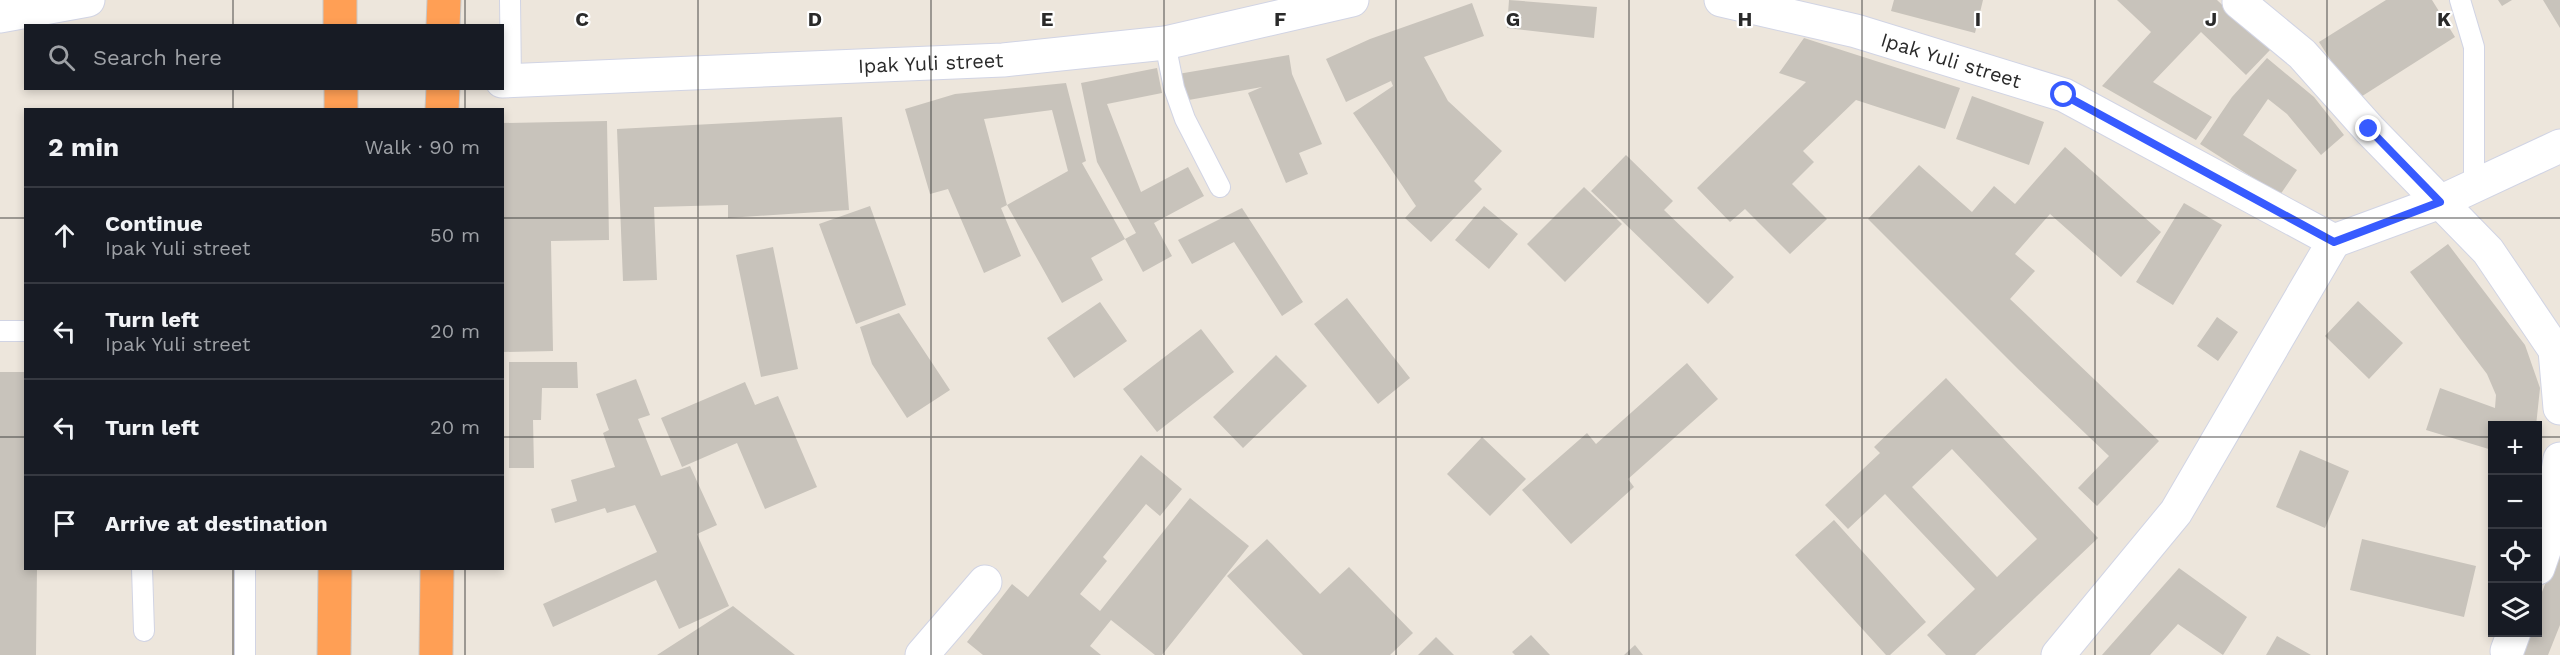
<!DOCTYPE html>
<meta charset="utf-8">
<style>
:root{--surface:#171b24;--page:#242831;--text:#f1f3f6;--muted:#9ea1a6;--line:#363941}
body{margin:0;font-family:"Work Sans",sans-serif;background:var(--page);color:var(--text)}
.controls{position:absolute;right:18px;bottom:18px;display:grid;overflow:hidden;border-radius:0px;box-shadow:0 3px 9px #0003}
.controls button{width:54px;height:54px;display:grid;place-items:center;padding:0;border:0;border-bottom:2px solid var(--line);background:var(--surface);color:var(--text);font:30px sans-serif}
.stop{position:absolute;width:18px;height:18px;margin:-14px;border:4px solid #375bff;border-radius:50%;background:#fff}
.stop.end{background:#375bff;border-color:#fff;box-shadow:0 2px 6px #0008}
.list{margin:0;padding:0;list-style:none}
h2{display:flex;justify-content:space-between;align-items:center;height:78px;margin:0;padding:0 24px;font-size:26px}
h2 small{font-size:20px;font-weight:400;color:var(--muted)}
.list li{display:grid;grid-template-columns:39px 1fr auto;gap:18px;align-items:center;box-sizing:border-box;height:96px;padding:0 24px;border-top:2px solid var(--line)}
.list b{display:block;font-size:22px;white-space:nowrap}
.list p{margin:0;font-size:20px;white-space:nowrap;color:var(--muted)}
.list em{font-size:20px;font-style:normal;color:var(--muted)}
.icon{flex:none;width:33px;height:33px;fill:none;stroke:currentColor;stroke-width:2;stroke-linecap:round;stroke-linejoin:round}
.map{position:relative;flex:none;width:2560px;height:655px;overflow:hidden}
.search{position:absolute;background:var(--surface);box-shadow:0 3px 9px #0003;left:24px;top:24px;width:480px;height:66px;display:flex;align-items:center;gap:15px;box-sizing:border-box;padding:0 21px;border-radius:0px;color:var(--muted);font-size:22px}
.panel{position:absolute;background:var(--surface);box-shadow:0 3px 9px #0003;left:24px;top:108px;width:480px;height:462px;border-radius:0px}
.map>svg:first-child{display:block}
.building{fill:#c8c3bb;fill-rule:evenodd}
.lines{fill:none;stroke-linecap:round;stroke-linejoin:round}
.lane-casing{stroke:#d1d4e4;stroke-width:22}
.street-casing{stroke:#d1d4e4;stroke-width:35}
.secondary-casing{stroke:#d1d4e4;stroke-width:35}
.highway-casing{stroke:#c8c8c8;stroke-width:35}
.lane{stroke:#fff;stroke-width:20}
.street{stroke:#fff;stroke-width:33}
.secondary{stroke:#fff;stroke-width:33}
.highway{stroke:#ff9f55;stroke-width:33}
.route{stroke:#375bff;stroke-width:8}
.grid{fill:none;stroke:#2a2a2a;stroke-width:1.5;stroke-opacity:0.55}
.labels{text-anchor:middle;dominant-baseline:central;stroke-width:4.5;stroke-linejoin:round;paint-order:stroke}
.street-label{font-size:20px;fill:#2a2a2a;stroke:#fff}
.grid-label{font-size:20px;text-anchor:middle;font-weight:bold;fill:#2a2a2a;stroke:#fff;stroke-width:4.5;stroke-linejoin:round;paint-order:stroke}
</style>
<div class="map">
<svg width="2560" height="655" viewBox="0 0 2560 655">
<rect width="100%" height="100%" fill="#ede6dc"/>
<path class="building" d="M1509 0 1597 7 1594 38 1507 28Z
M1894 0H1983L1975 33 1891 11Z
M2117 0H2217L2270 50 2246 75 2201 32 2153 82 2212 117 2196 140 2102 86 2151 32Z
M2386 0H2432L2455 37 2356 100 2319 42Z
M2498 0H2512L2502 6Z
M2543 0H2560V28Z
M1472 3 1484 36 1424 57 1448 101 1502 151 1474 181 1482 189 1431 242 1405 218 1416 206 1353 113 1393 86 1391 81 1346 102 1326 59 1370 39Z
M1804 38 1960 88 1945 129 1856 100 1803 151 1814 162 1792 184 1827 219 1790 254 1745 209 1730 222 1697 188 1806 82 1779 73Z
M1289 55 1292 74 1322 144 1299 153 1308 174 1286 183 1248 93 1262 87 1183 101 1178 74Z
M2267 58 2314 97 2344 135 2321 155 2287 114 2268 99 2243 135 2297 170 2280 195 2200 144 2232 97Z
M1157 68 1162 93 1107 104 1141 192 1188 167 1204 196 1154 223 1172 256 1143 272 1125 239 1136 233 1097 162 1081 83Z
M1066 83 1086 161 1082 163 1125 239 1091 258 1103 280 1062 303 1007 205 1068 171 1052 110 984 119 1007 205 1001 208 1021 256 984 273 948 189 930 194 905 109 955 94Z
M1972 96 2044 122 2029 165 1956 139Z
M842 117 849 210 728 218V205L654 207 657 280 623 281 617 129Z
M607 121 609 240 551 241 553 351 502 352V123Z
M2065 147 2161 232 2121 277 2050 214 2015 254 2035 271 2010 299 2159 441 2097 506 2078 488 2109 456 2019 370 1868 219 1919 165 1972 212 1994 186 2015 204Z
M1626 155 1673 201 1664 210 1734 277 1708 304 1591 191Z
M1584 187 1622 224 1565 282 1527 244Z
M2184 203 2222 225 2173 305 2136 282Z
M870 206 906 305 856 324 819 224Z
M1484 206 1518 234 1489 269 1455 240Z
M1242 208 1303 302 1282 316 1234 242 1192 264 1178 240Z
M2448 244 2525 345 2540 388 2536 426H2492V450L2426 430 2440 388 2495 408 2496 395 2487 374 2410 272Z
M773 247 798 369 761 377 736 255Z
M1347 298 1410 378 1378 404 1314 324Z
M2358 301 2403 343 2369 379 2325 336Z
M1100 302 1127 341 1074 378 1047 338Z
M899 313 950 390 907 418 872 364 860 327Z
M2217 317 2238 332 2218 361 2197 346Z
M1201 329 1234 372 1157 432 1123 389Z
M1276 355 1307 386 1243 448 1213 417Z
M509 362H577L578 388H542L541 420H533L534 468H509Z
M1687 363 1718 399 1628 479 1634 487 1571 544 1522 490 1587 433 1596 444Z
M0 372H26V568H37L36 655H0Z
M1946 378 2098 538 1975 655H1946L1927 635 1975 589 1885 494 1848 529 1825 505 1880 453 1874 447ZM1952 449 2037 539 1997 577 1912 487Z
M636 379 650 415 638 419 661 476 690 466 717 525 697 534 729 606 679 629 656 580 553 627 543 604 657 552 635 505 607 513 605 508 555 523 551 509 577 501 571 480 615 467 603 433 609 430 596 394Z
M745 382 755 405 778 396 817 487 765 509 737 443 682 467 661 418Z
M1482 437 1526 479 1490 516 1447 474Z
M2300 450 2349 471 2325 528 2276 507Z
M1141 455 1182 489 1160 516 1146 504 1103 557 1107 561 1080 594 1100 611 1190 498 1249 546 1162 655H1155L1111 620 1090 646 1101 655H983L967 642 1012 584 1028 597Z
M2491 458H2492V524H2488Z
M1834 520 1926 622 1890 655H1886L1795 555Z
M1267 539 1320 594 1349 567 1413 633 1390 655H1303L1227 576Z
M2362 539 2476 566 2464 617 2350 590Z
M2560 547V625L2548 655H2525L2518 652 2525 633H2538V602Z
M2179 568 2247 617 2223 655 2178 624 2150 655H2102Z
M733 606 795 655H657Z
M1531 635 1550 655H1515L1512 652Z
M2277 636 2311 655H2266Z
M1436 637 1454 655H1418Z
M1635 645 1643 655H1624Z"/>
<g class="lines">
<g class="lane-casing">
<path id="lane" d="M510 0 511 82
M2460 0 2474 47V187
M1165 43 1174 88 1185 119 1220 187
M0 331H26
M142 568 144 631
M245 568V655"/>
</g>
<g class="street-casing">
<path id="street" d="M2239 2 2302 54 2369 129 2488 251 2555 350 2560 408
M0 16 88 0
M2538 568 2546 545 2560 459
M2507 651 2514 632
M922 655 985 582
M2058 655 2176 512 2334 241"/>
</g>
<g class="secondary-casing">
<g id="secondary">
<path id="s1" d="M1721 0 1856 31 2064 95 2334 241 2440 202 2560 146"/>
<path id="s2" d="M502 81 1003 60 1165 43 1352 0"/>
</g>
</g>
<g class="highway-casing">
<path id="highway" d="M340 0V26
M443 26 444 0
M341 110V88
M442 110 443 88
M334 655 335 568
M436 655 437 568"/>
</g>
<use href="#lane" class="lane"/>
<use href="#street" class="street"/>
<use href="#secondary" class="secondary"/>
<use href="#highway" class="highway"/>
</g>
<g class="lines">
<path class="route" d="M2064 95 2334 242 2440 202 2369 129"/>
</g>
<path class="grid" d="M233 0V26M465 0V26M698 0V655M931 0V655M1164 0V655M1396 0V655M1629 0V655M1862 0V655M2095 0V655M2327 0V655M233 88V110M465 88V110M0 218H26M502 218H2560M0 437H26M502 437H2492M2538 437H2560M233 568V655M465 568V655"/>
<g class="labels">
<g class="street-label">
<text stroke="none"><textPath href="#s1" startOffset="238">Ipak Yuli street</textPath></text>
<text stroke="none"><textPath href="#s2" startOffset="429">Ipak Yuli street</textPath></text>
</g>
</g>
<g class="grid-label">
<text x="582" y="26">C</text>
<text x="815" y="26">D</text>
<text x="1047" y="26">E</text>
<text x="1280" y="26">F</text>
<text x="1513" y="26">G</text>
<text x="1745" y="26">H</text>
<text x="1978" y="26">I</text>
<text x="2211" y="26">J</text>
<text x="2444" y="26">K</text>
</g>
</svg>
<div class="controls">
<button>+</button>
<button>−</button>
<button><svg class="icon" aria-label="locate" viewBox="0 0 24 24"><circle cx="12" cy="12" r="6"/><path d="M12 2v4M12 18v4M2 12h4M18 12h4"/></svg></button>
<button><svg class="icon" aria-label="layers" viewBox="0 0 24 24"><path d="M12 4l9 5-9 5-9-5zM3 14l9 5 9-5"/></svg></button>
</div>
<div class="stop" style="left:2064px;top:95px"></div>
<div class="stop end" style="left:2369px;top:129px"></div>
<div class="search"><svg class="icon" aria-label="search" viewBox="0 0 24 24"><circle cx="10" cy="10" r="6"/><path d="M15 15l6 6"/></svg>Search here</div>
<section class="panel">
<h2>2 min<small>Walk · 90 m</small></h2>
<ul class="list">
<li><svg class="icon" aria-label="ahead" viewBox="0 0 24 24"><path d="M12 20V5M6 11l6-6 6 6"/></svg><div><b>Continue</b><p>Ipak Yuli street</p></div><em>50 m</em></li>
<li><svg class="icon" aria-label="left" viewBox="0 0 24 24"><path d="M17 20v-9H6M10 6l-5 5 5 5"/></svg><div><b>Turn left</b><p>Ipak Yuli street</p></div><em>20 m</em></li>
<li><svg class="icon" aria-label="left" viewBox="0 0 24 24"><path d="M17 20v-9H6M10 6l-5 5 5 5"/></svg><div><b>Turn left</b></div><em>20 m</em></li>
<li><svg class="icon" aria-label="arrive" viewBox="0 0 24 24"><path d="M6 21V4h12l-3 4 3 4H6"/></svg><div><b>Arrive at destination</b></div></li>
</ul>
</section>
</div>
